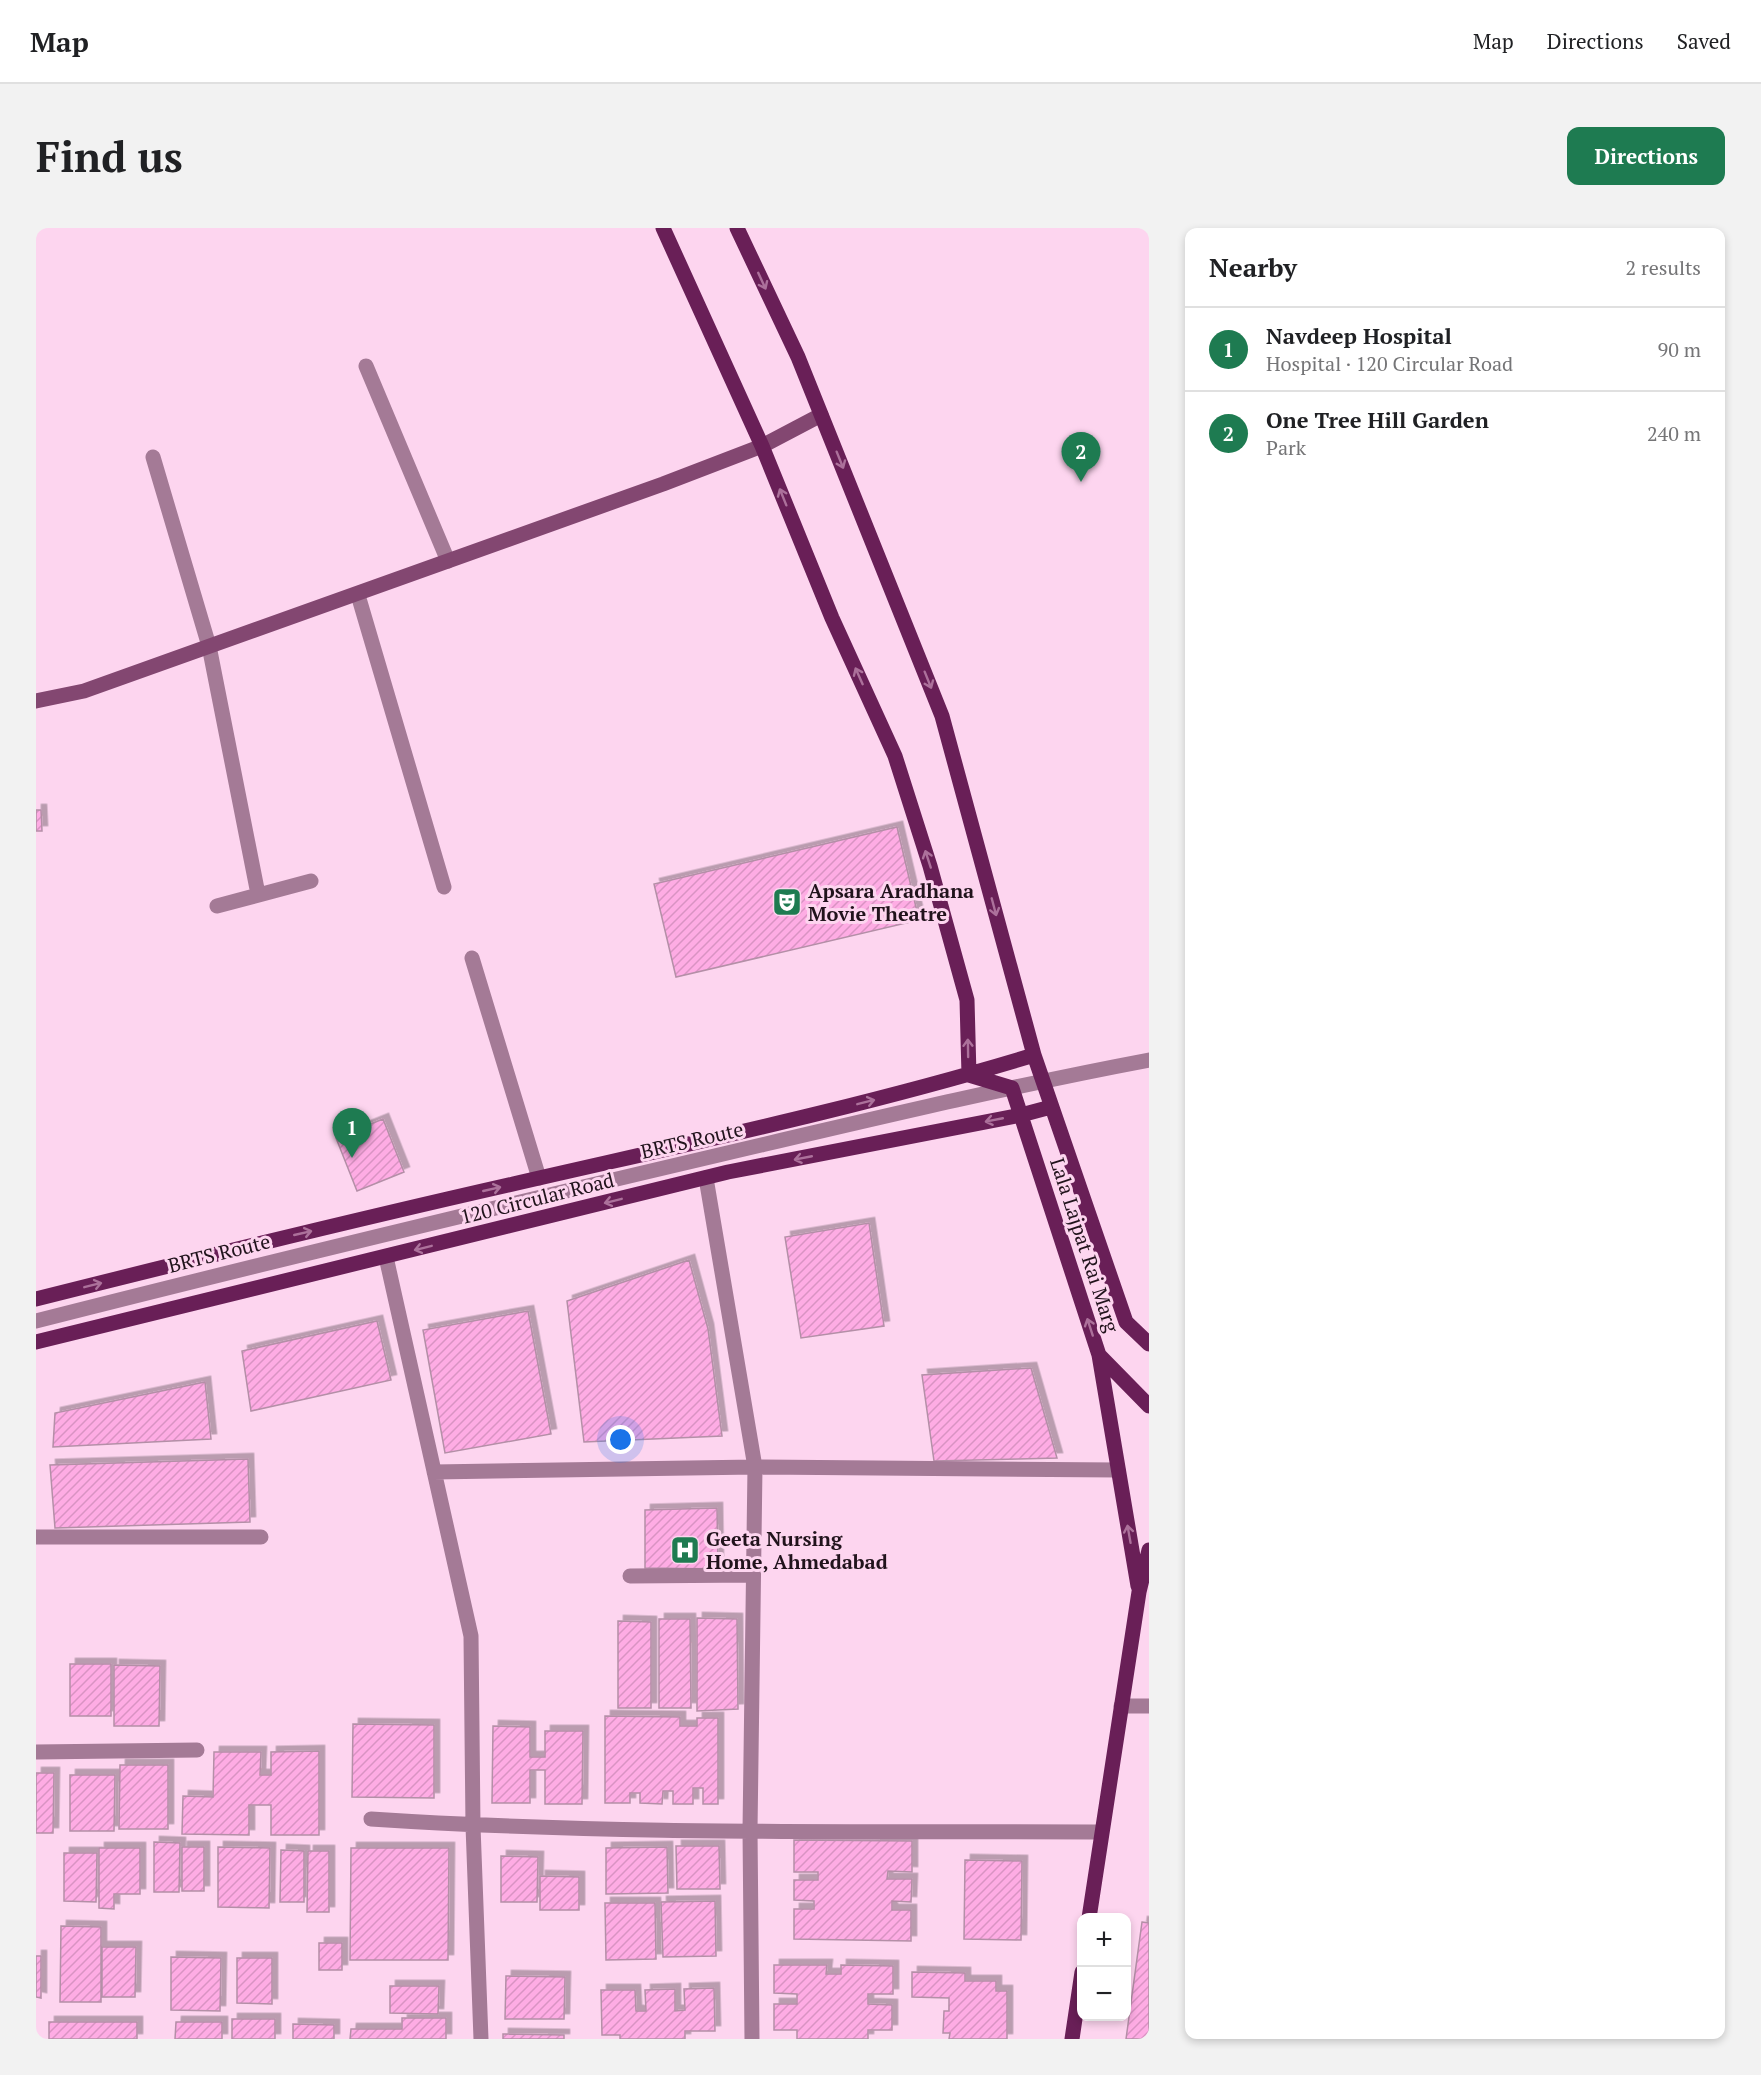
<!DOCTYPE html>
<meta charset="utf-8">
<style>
:root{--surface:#fff;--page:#f2f2f2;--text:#202124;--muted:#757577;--line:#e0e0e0;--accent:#1e7b51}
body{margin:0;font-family:"PT Serif",serif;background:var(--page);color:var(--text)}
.controls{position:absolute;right:18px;bottom:18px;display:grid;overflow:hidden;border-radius:12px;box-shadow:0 3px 9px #0003}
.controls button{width:54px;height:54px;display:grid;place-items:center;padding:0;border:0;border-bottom:2px solid var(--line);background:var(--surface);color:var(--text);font:30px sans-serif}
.you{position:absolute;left:585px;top:1212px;width:21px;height:21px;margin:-15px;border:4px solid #fff;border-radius:50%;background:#1a73e8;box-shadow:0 0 0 9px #1a73e833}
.badge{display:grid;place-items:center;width:39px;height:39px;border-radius:50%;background:var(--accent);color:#fff;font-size:20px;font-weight:700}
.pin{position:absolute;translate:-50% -50px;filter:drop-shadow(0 2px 3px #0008)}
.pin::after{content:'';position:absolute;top:32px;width:21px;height:18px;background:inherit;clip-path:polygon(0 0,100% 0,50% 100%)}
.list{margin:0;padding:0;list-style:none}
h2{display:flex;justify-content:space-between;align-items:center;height:78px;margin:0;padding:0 24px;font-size:26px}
h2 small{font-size:20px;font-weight:400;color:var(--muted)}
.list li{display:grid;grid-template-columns:39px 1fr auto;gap:18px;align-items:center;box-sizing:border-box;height:84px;padding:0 24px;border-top:2px solid var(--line)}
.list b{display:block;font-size:22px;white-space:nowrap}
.list p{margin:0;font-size:20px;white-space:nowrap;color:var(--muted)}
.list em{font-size:20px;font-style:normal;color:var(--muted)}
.map{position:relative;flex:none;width:1113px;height:1811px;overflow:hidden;border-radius:12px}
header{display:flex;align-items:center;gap:36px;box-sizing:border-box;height:84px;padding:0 30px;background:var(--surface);border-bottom:2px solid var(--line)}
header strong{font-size:28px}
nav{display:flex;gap:33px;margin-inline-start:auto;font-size:21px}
.intro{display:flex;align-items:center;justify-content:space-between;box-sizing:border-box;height:144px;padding:0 36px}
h1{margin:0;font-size:42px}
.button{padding:15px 27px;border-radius:12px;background:var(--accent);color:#fff;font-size:21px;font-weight:700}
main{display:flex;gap:36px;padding:0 36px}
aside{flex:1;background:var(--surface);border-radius:12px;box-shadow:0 3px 9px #0003}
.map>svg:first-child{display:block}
.building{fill:url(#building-hatch);stroke:#b48fa7;stroke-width:1.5;filter:url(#shadow)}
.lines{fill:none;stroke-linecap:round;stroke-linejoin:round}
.lane{stroke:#a47a96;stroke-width:15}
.street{stroke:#a47a96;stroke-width:15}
.secondary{stroke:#834771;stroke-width:15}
.primary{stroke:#691f57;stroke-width:15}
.oneway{stroke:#ac719b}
.labels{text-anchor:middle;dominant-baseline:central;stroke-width:6;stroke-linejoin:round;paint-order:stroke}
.poi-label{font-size:20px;font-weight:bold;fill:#21131c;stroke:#fdd5ef;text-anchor:start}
.street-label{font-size:20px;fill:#21131c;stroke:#fdd5ef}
</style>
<header>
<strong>Map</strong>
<nav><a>Map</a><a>Directions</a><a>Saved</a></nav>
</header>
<div class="intro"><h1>Find us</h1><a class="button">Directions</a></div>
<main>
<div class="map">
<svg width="1113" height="1811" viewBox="0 0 1113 1811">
<defs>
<pattern id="building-hatch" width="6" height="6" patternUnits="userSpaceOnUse" patternTransform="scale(1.5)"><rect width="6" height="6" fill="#feace4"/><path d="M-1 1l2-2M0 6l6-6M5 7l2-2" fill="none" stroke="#d993c3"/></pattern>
<filter id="shadow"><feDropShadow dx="5.5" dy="-5.5" stdDeviation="0" flood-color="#0004"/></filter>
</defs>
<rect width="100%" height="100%" fill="#fdd5ef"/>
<path class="building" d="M0 582H5L6 603H0Z
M861 599 883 692 640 749 618 656Z
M347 891 368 944 321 963 300 910Z
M833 995 848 1098 765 1110 749 1009Z
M653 1032 672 1101 686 1208 548 1214 531 1073Z
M492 1083 515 1206 409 1225 387 1102Z
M341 1093 355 1152 215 1183 206 1123Z
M995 1140 1021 1230 898 1233 886 1147Z
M169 1154 175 1211 17 1219 19 1185Z
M212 1231 214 1294 19 1300 14 1237Z
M681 1280 682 1341 609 1340V1282Z
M661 1390 701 1391 702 1481 661 1483Z
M623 1391H654L655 1480H623Z
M582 1393 615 1394V1480H582Z
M34 1436H75V1488H34Z
M78 1437 124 1438 123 1498H78Z
M569 1488 644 1489V1498H661V1490H682V1576H667V1560H657V1576H637V1563H627L626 1576 604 1575V1565H594V1575H569Z
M317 1496 398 1497V1570L316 1569Z
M457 1498 494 1499V1529H509V1503H547L546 1576H509V1542H494V1575H456Z
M283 1523V1607H235V1577H213V1607L146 1606 147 1568 177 1569 178 1524H225L224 1547H235V1524Z
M84 1537H132V1601H83Z
M0 1545H18L17 1605H0Z
M34 1547H79L78 1603H34Z
M758 1612 876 1613V1644L852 1643 851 1651H876L875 1674 856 1673V1682H875V1713L758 1711V1681H778V1673L758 1672V1652H782V1644H758Z
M118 1614 144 1615 143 1664H118Z
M640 1618H683L684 1661H641Z
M146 1619H168V1663H146Z
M182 1619 234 1620 233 1680 182 1679Z
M631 1619 632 1665 570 1666V1620Z
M63 1620H104V1666H78V1681L63 1680Z
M315 1620H413L412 1732H314Z
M245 1622 268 1623V1674H244Z
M272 1623H293V1684H271Z
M28 1625H61L60 1674 28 1673Z
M465 1628 502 1629 501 1674H465Z
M929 1632 986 1633 985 1712 928 1711Z
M504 1648 543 1649V1682H504Z
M679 1673 680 1728 627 1729 625 1674Z
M569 1675H619L620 1731 570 1732Z
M1106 1694 1113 1695V1811H1090Z
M25 1698 65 1699V1774H24Z
M283 1715H306V1742H283Z
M66 1719H100L99 1769H66Z
M0 1728H5V1770L0 1769Z
M135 1729 185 1730 184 1783 135 1782Z
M201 1730H236V1776L201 1775Z
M738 1737H791L790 1746H805V1737L857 1738V1766H832V1776L856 1777V1802H832V1811H761V1802H738V1776H761V1766L738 1765Z
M876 1744 929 1745V1753H960V1763H971V1811H913L914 1805H907L908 1783H913V1770L876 1769Z
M470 1748 529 1749 528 1791H469Z
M354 1758H403L402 1786 354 1785Z
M678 1760 679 1803H649V1811H584V1807H566L565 1762H599L600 1783H610L609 1762 639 1761V1783L649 1782 648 1761Z
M366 1790H410V1811H314L315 1801H366Z
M196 1791H239V1811H196Z
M13 1794H101V1811H13Z
M140 1794H186V1811H139Z
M257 1796 298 1797V1811H257Z
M467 1806 528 1807V1811H467Z"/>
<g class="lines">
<path class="lane" d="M0 1093C228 1035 457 980 687 926 828 893 970 859 1113 832"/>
<path class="street" d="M330 138 412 333
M117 229 173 418 222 666
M322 367 408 659
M181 678 275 653
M436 730 503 950
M670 950 719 1239 714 1602 716 1811
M350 1029 435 1408 437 1598 445 1811
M398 1244 719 1239 1082 1242
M0 1309H225
M594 1348 717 1347
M1085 1478H1113
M0 1524 161 1522
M335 1591C578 1607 822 1603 1065 1604"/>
<path class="secondary" d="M0 473 48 463 627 256 726 218 785 187"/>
<path class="primary" d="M627 0 726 218 796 390 859 528 894 638 931 772 933 847 976 860 1063 1127 1113 1178
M701 0 762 129 906 488 998 827 1090 1094 1113 1116
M0 1071C159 1031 318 992 477 956 651 916 827 879 998 827
M0 1114 692 944 985 887 1015 879
M1063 1127 1102 1358
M1053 1690 1103 1364 1113 1322
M1036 1811 1046 1744"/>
</g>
<defs><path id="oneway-shaft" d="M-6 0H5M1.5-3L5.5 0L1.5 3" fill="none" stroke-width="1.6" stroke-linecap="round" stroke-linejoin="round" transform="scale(1.5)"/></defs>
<g class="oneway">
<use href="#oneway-shaft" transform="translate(726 53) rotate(65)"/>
<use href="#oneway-shaft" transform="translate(804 232) rotate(68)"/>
<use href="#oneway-shaft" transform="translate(747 269) rotate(-112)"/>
<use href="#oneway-shaft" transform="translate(823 448) rotate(-114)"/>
<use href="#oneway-shaft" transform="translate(892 452) rotate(68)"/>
<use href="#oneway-shaft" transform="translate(892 631) rotate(-108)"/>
<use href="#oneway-shaft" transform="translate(958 679) rotate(75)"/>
<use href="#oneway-shaft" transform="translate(932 820) rotate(-91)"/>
<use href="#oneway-shaft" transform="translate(830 874) rotate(-14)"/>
<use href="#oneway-shaft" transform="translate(958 892) rotate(169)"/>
<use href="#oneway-shaft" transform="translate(767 930) rotate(169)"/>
<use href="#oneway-shaft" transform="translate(456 961) rotate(-13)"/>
<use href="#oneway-shaft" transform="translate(577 973) rotate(166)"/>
<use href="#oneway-shaft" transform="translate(267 1005) rotate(-13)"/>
<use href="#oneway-shaft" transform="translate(387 1020) rotate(166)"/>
<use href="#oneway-shaft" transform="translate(57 1057) rotate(-14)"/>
<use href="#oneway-shaft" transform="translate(1054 1099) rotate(-108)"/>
<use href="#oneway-shaft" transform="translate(1093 1306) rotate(-100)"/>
</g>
<defs>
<g id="theatre-square" transform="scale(1.5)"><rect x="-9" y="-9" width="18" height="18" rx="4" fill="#1e7b51" stroke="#fdd5ef"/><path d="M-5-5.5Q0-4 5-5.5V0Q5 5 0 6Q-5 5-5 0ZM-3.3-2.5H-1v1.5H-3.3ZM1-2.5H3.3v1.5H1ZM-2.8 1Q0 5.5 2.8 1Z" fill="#fff"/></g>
<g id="hospital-square" transform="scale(1.5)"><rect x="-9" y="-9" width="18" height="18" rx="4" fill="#1e7b51" stroke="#fdd5ef"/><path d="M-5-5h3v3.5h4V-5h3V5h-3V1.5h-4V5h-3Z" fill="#fff"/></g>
</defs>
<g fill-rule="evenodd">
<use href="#theatre-square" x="751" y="674"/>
<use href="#hospital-square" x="649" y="1322"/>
</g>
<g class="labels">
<g class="poi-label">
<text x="772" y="662">Apsara Aradhana<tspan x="772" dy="23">Movie Theatre</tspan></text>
<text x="670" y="1310">Geeta Nursing<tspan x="670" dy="23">Home, Ahmedabad</tspan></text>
</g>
<g class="street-label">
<text transform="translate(656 912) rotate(-13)">BRTS Route</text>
<text transform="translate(501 970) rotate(-14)">120 Circular Road</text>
<text transform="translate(1049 1017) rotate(72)">Lala Lajpat Rai Marg</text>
<text transform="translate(183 1025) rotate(-14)">BRTS Route</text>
</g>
</g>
</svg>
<div class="controls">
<button>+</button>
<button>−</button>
</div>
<div class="you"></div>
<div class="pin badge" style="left:316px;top:930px">1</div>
<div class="pin badge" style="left:1045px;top:254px">2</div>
</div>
<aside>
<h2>Nearby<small>2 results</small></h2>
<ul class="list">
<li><span class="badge">1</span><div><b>Navdeep Hospital</b><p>Hospital · 120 Circular Road</p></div><em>90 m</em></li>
<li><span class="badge">2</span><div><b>One Tree Hill Garden</b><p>Park</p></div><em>240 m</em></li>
</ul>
</aside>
</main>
